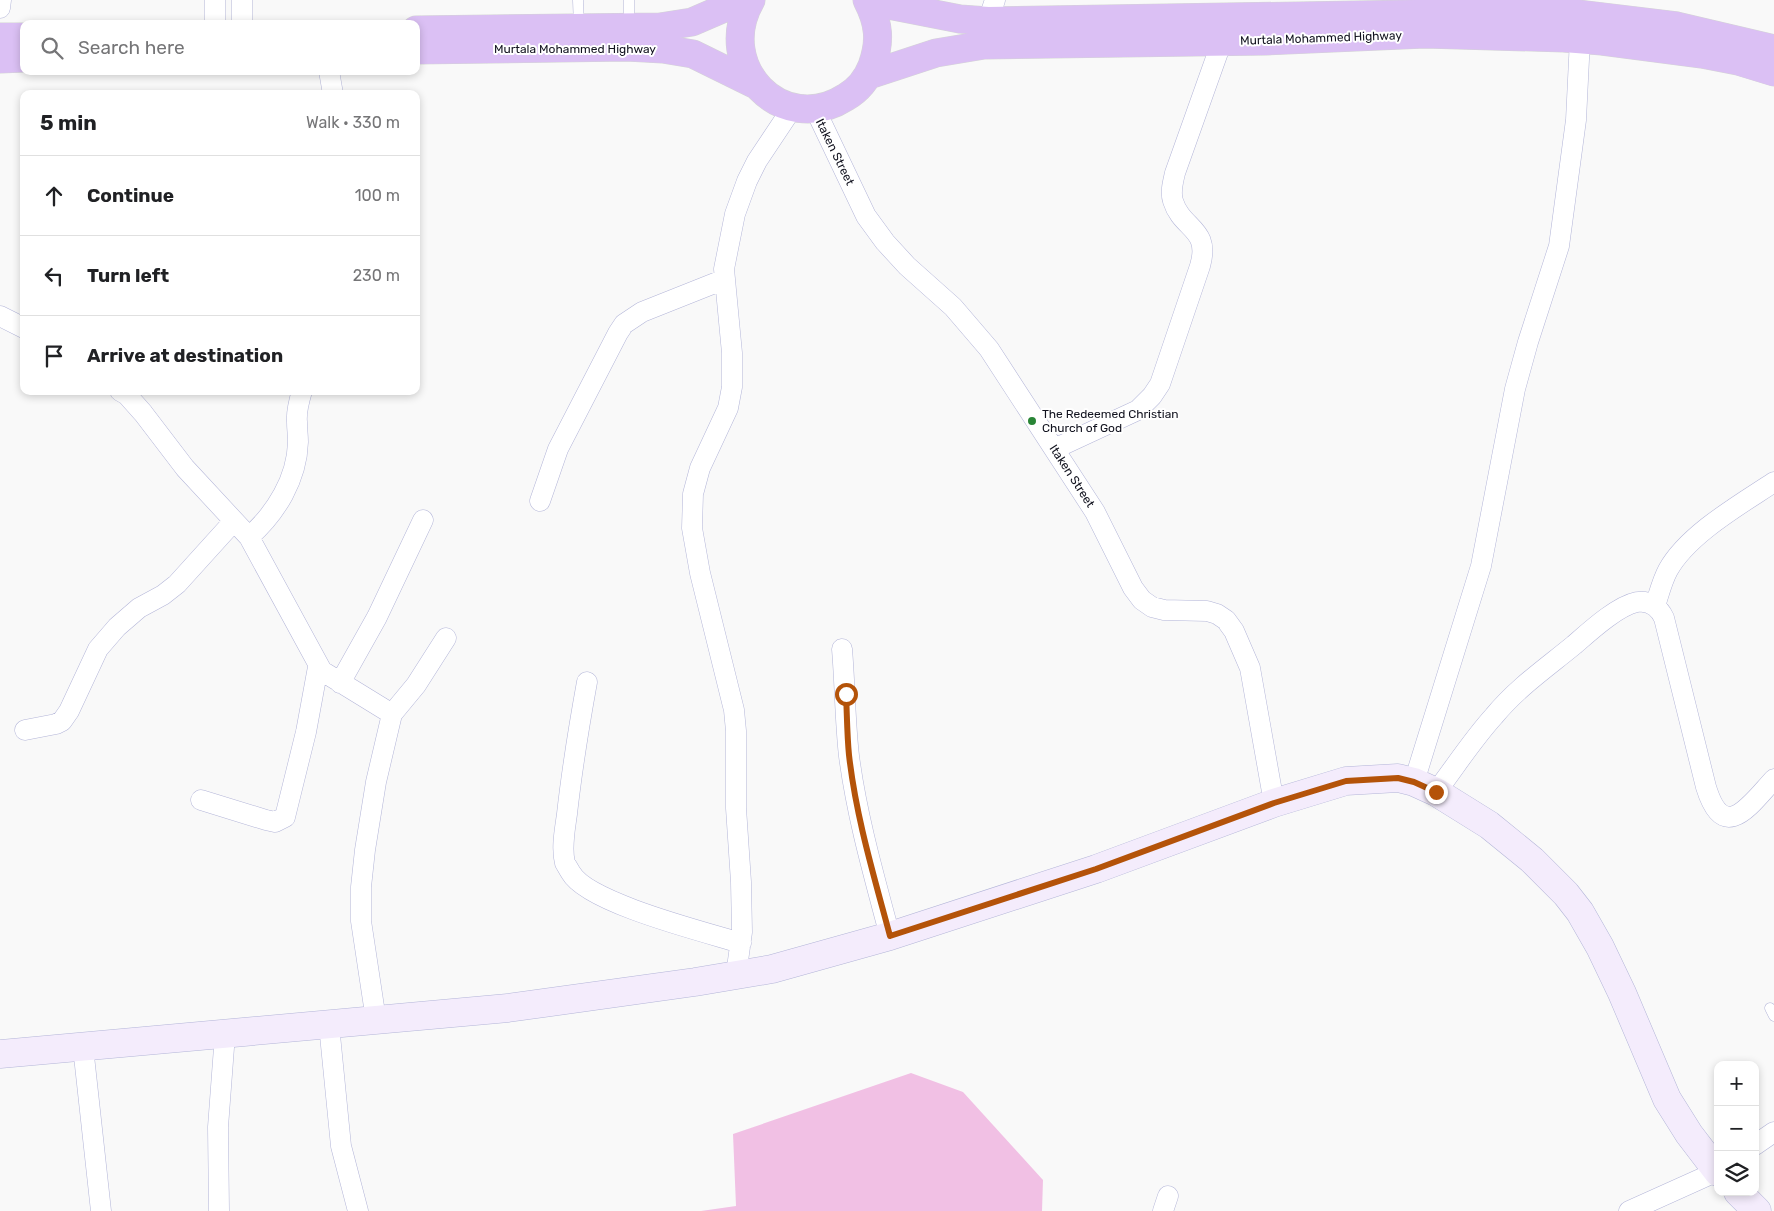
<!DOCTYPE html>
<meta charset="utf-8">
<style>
:root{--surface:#fff;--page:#f2f2f2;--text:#202124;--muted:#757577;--line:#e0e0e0}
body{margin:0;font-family:Rubik,sans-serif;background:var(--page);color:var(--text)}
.controls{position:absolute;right:15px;bottom:15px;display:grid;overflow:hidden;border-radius:10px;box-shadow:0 2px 8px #0003}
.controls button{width:45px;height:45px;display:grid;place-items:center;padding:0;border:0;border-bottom:1px solid var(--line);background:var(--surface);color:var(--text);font:25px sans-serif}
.stop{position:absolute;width:15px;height:15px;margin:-11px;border:4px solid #b45309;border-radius:50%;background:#fff}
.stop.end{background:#b45309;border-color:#fff;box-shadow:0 1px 5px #0008}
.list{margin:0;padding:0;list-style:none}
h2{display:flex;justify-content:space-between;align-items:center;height:65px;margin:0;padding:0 20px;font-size:21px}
h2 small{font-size:16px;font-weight:400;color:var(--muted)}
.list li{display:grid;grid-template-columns:32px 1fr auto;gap:15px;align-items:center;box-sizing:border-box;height:80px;padding:0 20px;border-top:1px solid var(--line)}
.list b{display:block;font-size:19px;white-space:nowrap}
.list em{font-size:16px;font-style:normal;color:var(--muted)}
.icon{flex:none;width:28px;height:28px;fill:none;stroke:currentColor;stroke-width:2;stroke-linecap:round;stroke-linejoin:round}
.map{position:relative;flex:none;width:1774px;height:1211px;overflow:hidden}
.search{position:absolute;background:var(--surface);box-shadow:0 2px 8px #0003;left:20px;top:20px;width:400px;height:55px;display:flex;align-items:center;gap:12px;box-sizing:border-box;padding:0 18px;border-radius:10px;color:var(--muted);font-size:19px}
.panel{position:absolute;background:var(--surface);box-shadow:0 2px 8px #0003;left:20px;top:90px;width:400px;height:305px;border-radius:10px}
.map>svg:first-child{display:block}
.green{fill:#f1c0e4}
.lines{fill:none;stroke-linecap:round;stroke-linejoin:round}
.lane-casing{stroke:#b3b5d8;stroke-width:11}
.street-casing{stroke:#b3b5d8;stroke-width:21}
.secondary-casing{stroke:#b3b5d8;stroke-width:29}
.highway-casing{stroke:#d4d4d6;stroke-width:29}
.lane{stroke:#fff;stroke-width:10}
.street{stroke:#fff;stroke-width:20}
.secondary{stroke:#f4ecfc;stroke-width:28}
.highway{stroke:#dbc0f4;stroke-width:28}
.route{stroke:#b45309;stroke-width:6}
.poi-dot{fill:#298536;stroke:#fff;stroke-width:2}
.labels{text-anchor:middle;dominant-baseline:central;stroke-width:4;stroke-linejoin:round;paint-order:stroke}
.street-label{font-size:12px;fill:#11121e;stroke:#fff}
.poi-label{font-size:12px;fill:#11121e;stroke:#fff;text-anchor:start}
</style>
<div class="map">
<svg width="1774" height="1211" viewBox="0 0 1774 1211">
<rect width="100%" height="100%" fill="#f9f9f9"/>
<path class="green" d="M911 1073 963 1092 1043 1180 1042 1211H701L736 1206 733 1134Z"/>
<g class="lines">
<g class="lane-casing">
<path id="lane" d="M578 0 579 27
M629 26V0
M1770 1008 1774 1016"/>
</g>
<g class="street-casing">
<path id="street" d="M242 0V24
M0 8 1 0
M988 21 995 0
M215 24V0
M329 71 333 94
M815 109 866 216 885 242 907 266 953 307 989 349 1095 512 1133 588 1142 600 1152 607 1164 610 1207 611 1217 614 1226 620 1234 631 1250 668 1274 803
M0 316 24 328
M120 391 127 395 143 413 185 468 249 537 322 671 392 714
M1054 449 1138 410 1152 396 1160 384 1200 266C1211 228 1182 230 1173 201 1170 192 1173 182 1175 173L1222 41
M540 501 558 449 618 333 624 324 642 312 725 279
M249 537C276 513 297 479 298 442 298 435 297 429 297 422 296 412 299 401 302 391
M1655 606C1659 594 1662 581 1668 570 1688 534 1741 504 1774 482
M842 649C845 684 845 721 849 756 857 817 874 876 890 936
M587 682C579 726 572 769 567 814 565 829 561 848 565 863 567 866 569 870 571 873 588 903 705 932 741 943
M340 683 377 617 423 520
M25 730 56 724 62 721 69 711 98 649 117 627 139 608 163 595 177 584 234 521
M1414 782 1481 566 1515 389 1528 342 1559 246 1576 120 1580 39
M1436 792C1455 767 1473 739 1494 716 1517 688 1546 668 1574 645 1589 632 1617 606 1637 602 1649 600 1659 607 1664 618L1706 787C1724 845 1750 805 1774 779
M201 800 266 820 275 822 285 817 306 732 318 667
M736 975 742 932 741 882 736 808V731L734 710 700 573 692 528 693 494 700 468 728 408 732 387V353L724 269 735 214 747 181 757 161 793 107
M376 1020 361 921V887L365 850 376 782 392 714 416 685 446 638
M329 1025 341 1146 358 1211
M83 1047 101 1211
M1755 1145 1774 1132
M219 1211 218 1127 225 1034
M1163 1211 1168 1196
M1629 1211 1718 1171"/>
</g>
<g class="secondary-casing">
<path id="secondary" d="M0 1054 508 1008 695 982 772 969 890 936 1096 869 1274 803 1346 781 1398 778 1414 782 1436 792 1489 825 1532 860 1566 894 1580 912 1600 947 1622 993 1667 1099 1689 1134 1718 1172
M1738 1192 1757 1211"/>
</g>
<g class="highway-casing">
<path id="highway" d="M751 0C713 66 782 138 846 97 858 90 867 79 872 66 881 41 879 23 867 0
M868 1 960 19 988 21 1477 13 1578 14 1677 26 1774 49
M416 30 660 27 692 22 743 0
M0 37H24
M416 50 627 47 663 49 693 54 756 85
M0 59 24 58
M869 75 936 53 984 45 1266 41 1425 34 1564 38 1602 41 1702 54 1738 61 1774 72"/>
</g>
<use href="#lane" class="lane"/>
<use href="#street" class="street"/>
<use href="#secondary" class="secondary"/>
<use href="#highway" class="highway"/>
</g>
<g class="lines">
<path class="route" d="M846 694C847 714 847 735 849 755 856 817 874 876 890 936L1096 869 1274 803 1346 781 1398 778 1414 782 1436 792"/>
</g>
<circle class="poi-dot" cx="1032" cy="421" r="5"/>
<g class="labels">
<g class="street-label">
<text transform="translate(1321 38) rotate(-2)">Murtala Mohammed Highway</text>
<text x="575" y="49">Murtala Mohammed Highway</text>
<text transform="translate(835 152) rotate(64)">Itaken Street</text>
<text transform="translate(1072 476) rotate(57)">Itaken Street</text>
</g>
<g class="poi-label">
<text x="1042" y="414">The Redeemed Christian<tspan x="1042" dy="14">Church of God</tspan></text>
</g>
</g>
</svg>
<div class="controls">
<button>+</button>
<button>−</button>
<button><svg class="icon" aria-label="layers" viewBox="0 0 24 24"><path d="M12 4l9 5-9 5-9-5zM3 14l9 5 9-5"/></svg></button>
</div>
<div class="stop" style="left:846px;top:694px"></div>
<div class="stop end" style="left:1436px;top:792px"></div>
<div class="search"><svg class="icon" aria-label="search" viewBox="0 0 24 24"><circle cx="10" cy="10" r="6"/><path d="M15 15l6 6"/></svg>Search here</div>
<section class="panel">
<h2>5 min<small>Walk · 330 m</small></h2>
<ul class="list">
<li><svg class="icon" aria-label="ahead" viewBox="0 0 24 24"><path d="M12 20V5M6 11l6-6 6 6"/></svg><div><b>Continue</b></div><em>100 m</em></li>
<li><svg class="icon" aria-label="left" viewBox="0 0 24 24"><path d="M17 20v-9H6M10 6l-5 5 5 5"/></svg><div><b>Turn left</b></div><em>230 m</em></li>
<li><svg class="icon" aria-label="arrive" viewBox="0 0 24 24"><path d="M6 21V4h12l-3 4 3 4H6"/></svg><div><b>Arrive at destination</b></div></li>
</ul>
</section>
</div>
